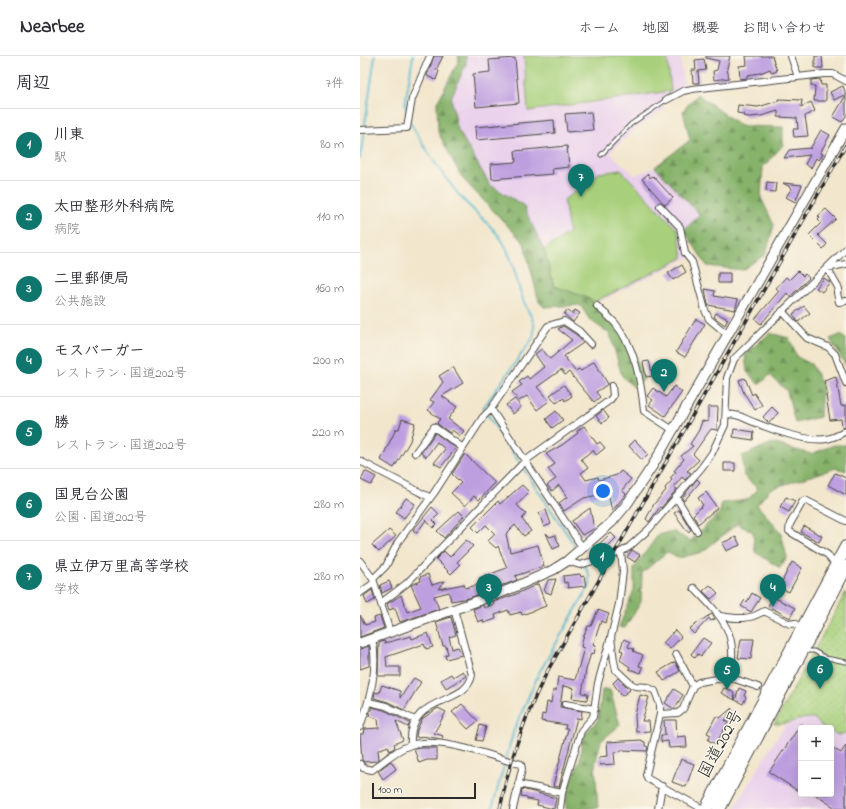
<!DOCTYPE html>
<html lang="ja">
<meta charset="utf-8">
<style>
:root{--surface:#fff;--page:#f2f2f3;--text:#2b2b33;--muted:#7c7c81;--line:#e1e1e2;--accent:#0f766e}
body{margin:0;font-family:"Indie Flower","Klee One",sans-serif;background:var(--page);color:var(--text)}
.controls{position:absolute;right:12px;bottom:12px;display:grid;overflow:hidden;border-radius:4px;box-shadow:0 4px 16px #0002}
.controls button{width:36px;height:36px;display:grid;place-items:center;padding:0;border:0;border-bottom:1px solid var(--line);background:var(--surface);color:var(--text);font:20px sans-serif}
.scale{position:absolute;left:12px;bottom:10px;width:104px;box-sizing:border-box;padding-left:4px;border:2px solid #2b2b2b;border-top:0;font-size:11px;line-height:14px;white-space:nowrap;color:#2b2b2b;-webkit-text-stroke:3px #fbf7ec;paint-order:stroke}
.you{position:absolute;left:243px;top:435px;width:14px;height:14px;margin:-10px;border:3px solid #fff;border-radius:50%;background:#1a73e8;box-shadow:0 0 0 6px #1a73e833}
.badge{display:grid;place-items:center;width:26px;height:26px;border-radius:50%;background:var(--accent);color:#fff;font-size:13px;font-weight:700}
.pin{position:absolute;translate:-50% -33px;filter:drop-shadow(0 1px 2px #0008)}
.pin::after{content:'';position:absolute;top:21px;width:14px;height:12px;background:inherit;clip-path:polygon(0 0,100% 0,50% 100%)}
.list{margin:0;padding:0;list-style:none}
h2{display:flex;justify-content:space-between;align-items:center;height:52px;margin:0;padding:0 16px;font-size:17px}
h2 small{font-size:13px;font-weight:400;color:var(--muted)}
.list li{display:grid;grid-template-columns:26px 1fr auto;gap:12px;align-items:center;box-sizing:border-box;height:72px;padding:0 16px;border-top:1px solid var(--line)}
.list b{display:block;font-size:15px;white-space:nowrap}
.list p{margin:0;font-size:13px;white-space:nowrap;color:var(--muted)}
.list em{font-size:13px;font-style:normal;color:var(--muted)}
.map{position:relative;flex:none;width:486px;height:753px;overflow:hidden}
header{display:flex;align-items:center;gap:24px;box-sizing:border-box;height:56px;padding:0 20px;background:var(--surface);border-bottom:1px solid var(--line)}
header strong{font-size:19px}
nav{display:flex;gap:22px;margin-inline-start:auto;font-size:14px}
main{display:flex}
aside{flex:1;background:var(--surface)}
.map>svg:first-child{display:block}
.built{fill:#ead1ec}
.grass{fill:#a8d07b;stroke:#6a7e53}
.forest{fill:url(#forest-firs);stroke:#586e4b}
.park{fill:url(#park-dots);stroke:#6a7e53}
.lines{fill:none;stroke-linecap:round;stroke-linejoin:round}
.stream{stroke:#51b6d0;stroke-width:2}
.building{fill:#bd9fe0}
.lane-casing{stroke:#494743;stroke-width:5}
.street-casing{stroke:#494743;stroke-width:8}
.secondary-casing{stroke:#494743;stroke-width:11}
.highway-casing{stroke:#494743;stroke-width:14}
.lane{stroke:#fff;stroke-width:3}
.street{stroke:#fff;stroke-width:6}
.secondary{stroke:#fff;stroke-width:9}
.highway{stroke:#fff;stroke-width:12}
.rail-casing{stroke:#2b2b2b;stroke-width:3.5}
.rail{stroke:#fbf7ec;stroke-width:2;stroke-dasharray:6;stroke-linecap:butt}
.labels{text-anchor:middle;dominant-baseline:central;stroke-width:3;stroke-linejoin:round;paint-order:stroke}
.street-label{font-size:17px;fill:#2b2b2b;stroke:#fbf7ec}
</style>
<header>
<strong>Nearbee</strong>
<nav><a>ホーム</a><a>地図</a><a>概要</a><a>お問い合わせ</a></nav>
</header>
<main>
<aside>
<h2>周辺<small>7件</small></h2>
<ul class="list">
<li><span class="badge">1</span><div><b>川東</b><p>駅</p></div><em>80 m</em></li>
<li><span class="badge">2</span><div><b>太田整形外科病院</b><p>病院</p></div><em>110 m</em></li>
<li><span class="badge">3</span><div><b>二里郵便局</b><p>公共施設</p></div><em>160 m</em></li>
<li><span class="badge">4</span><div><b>モスバーガー</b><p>レストラン · 国道202号</p></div><em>200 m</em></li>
<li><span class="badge">5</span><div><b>勝</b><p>レストラン · 国道202号</p></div><em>220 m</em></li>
<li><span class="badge">6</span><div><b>国見台公園</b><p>公園 · 国道202号</p></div><em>280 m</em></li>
<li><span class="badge">7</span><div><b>県立伊万里高等学校</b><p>学校</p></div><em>280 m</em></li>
</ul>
</aside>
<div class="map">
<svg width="486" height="753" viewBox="0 0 486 753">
<defs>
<pattern id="forest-firs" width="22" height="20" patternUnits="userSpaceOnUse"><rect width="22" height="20" fill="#86b26b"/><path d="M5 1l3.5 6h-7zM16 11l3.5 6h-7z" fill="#6e9158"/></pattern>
<pattern id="park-dots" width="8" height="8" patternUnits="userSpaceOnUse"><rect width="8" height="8" fill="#a8d07b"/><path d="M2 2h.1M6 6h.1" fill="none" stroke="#91b36a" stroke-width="1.8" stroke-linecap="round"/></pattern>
</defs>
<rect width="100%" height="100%" fill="#fbf7ec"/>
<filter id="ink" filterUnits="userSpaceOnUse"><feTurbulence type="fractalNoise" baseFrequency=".025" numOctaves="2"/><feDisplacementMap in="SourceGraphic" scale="8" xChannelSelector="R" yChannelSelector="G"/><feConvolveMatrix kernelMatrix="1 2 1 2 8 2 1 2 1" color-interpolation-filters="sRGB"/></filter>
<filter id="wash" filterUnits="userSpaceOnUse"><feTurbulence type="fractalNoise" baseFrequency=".012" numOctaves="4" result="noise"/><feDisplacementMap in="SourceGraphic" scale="16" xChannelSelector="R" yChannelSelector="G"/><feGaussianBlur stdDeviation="0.9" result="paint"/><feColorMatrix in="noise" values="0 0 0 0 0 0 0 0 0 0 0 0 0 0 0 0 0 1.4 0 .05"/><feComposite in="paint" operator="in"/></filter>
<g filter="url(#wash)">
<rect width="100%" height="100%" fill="#f2e6cc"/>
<path class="built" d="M99 0H320L324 31 300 42 305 53 275 73 250 97 275 119 295 111 340 159 324 174 330 201 234 248 207 244 179 246 164 187 102 122 78 76 77 47 99 4Z
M442 661 454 662 463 672H441V738H471V676L479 679 486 677V753H376L375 750 425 669Z"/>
<path class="grass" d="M164 0H307L311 35 168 55Z
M261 114 318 174 323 202 234 246 194 230 184 194 209 176 204 144 239 117Z"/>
<path class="forest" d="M98 0H106V8L91 42 98 74 130 129 163 149 184 194 194 230C207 235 222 238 234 246 262 263 274 295 284 324L273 331 262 320 250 278 230 264 220 249 184 251 179 246 164 187 102 122 78 76 77 47 99 4Z
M337 38 381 70 423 71V89L403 111 401 142 414 169 406 198 382 214 347 210 324 174 340 159 295 111 330 84 323 55Z
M410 277 429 282 437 301 451 308 462 328 460 361 435 367 427 335 410 319 399 329 387 316 385 298Z
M480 279 486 283V310L470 283Z
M412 387 451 398 474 389H486V415L476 412 410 433 397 449 421 477 427 501 420 512 395 496 393 476 377 468 342 496 319 502 307 496 282 517 281 546 265 572 259 571 274 534V512L298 479 313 475 330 485 360 456 362 447 387 444 398 433 384 420 382 400Z
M242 634H250L260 669 241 685 235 708 238 752 206 753V738L220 704 222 681 238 664Z"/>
<path class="park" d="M486 536V677L479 679 471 676V672H463L454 662C438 661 430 669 414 668Z"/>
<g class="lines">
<path class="stream" d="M47 58 45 48 53 0
M50 66C64 91 81 117 99 139 112 155 132 168 143 186 154 204 156 226 164 246 170 262 177 263 173 282L123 352 215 490
M0 102 15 0
M132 753 154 674 179 617 230 529 229 519 222 503"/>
</g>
<g id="blocks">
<path class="building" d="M74 0H83L76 14 79 15 76 24 67 20Z
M346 0H370L367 12 369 22 354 24 353 15 357 14 359 5 346 2Z
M386 0H412L417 15 412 17 410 13 400 17 387 19V22L380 23 379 10 387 9Z
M455 0H462L463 12H455Z
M155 2 159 47 116 51 113 18 130 16 129 4Z
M344 3 346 14 338 15 339 27H333L332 14H336L335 4Z
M460 23 461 29H466V45H454L455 30H451V24Z
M483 30 486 38 474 44 470 36Z
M486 39V60L482 66 473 61Z
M418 43 442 44 441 51 451 46 455 55 445 60 448 80 434 81 433 73H438L437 62 418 61V55L401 60 389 61 383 60 384 58 377 57 378 49 398 51 418 45Z
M231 56 233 74 207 76 205 58Z
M194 64 195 77 116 84 115 71Z
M461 74 470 79 460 97 463 98 459 104 456 102 451 112 445 108 450 99 424 102 429 94 450 92V93Z
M207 90 209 111 192 113 193 118 132 123 131 108 156 106 155 95Z
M288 118 290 122 293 120 313 142 305 149 282 123Z
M407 126 416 127 415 136 406 135Z
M423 127 442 129 435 146 426 141 432 132Z
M466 153 476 163 458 179 467 188 463 193 449 179 461 167 458 164 460 162 458 160Z
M322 209 326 216 313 224 308 217Z
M438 215 443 220 445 218 449 222 430 241 427 237 401 268 395 263 419 235 416 232 426 221 429 224Z
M358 217H370V227H358Z
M464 222 470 226 462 236 456 232Z
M345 233 355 235 354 240 378 244 375 254 348 249Z
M444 250 450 257 438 266 433 258Z
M207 254 212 258 215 254 220 257 213 266 204 258Z
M356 257 368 263 365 269 354 261Z
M336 263 345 268 325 301 316 296Z
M203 270 217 279 223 287 204 300 215 315 219 313 221 315 234 305 248 328 236 336 240 341 234 346 209 316 205 319 201 314 177 331 189 345 177 354 167 340 159 345 152 336 162 329 159 326 167 320 169 323 184 311 175 298 182 293 190 303 212 284 198 273Z
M289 305 293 320 286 321 283 306Z
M93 311 103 327 82 340 97 351 88 363 104 375 100 380 92 374 90 377 80 370 77 367 80 363 68 354 74 346 70 344 83 326 79 320Z
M476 321 481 350 486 349V371L482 372 481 363 470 364 466 339H468L464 325Z
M385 322 392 339 394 337 402 349 395 354 384 337 379 324Z
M204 329 212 340 205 345 204 342 196 347 190 339Z
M314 330 322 336 305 360 289 349 293 344 287 340 293 332 306 341Z
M155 343 161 351 153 358 146 349Z
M348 351H358L357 374 351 373 333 398 339 404 327 415 331 417 325 424 322 421 314 431 317 433 301 452 300 451 289 466 286 463 294 448 306 434 305 432 312 424 310 422 316 416 314 415 324 403 321 400 333 390 330 388 339 374 342 365 348 366Z
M412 351 418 357 409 367 403 361Z
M243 354 249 362 242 367 236 360Z
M196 355 203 364 192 372 186 363Z
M42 363 55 367 50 385 34 412 21 404 36 373H39Z
M224 370 237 388 240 386 245 392 236 399 233 394 221 403 228 412 221 417 226 424 238 421 239 424 257 419 261 415 271 423 262 434 266 438 252 455 248 437 224 442 204 455 199 447 207 441 199 429 192 435 187 429 196 423 188 413 195 408 186 398 202 389 218 377 217 375Z
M374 373 394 376 393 384 373 381Z
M75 377 96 392 81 411 74 407 85 393 77 386 66 401 61 397Z
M275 384 288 398 282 404 269 390Z
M105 398 135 427 119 444 114 440 105 450 91 437 101 427 92 418Z
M364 407H375V415H364Z
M5 415 16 421 11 429 1 424Z
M475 417 486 422V439L468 429Z
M337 423 340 426 324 445 322 442Z
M162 429 169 436 157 449 166 458 162 463 171 475 164 480 155 469 146 478 150 496 178 489 184 510 155 520 157 524 147 528 121 534 122 537 109 542 91 545 89 536 74 540 79 553 40 566 35 552 29 554 27 548 41 539 47 556 61 551 51 529 61 525 60 521 68 518 72 529 85 525 78 533 104 528 105 532 121 528 119 522 147 512 138 490 136 492 128 485 135 478 126 469 118 477 112 471 138 445 140 448Z
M346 436 357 452 338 468 333 459 343 449 338 442Z
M426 441 435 445 429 456 420 451Z
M46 442 55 448 44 462 36 456Z
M72 451 79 458 73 464 77 468 73 472 66 464 57 477 53 474Z
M230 452 234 473 222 479 212 465Z
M186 454 191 468 184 471 179 457Z
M319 454 331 474 328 476 314 457Z
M99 455 104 460 84 482 77 475Z
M444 470 462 480 459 486 441 476Z
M29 474 36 480 19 496 12 489Z
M186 477 190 481 195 479 200 490 193 493Z
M251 477 256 482 240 498 235 492Z
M376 481 380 489 366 495 362 487Z
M106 484 113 490 97 506 100 509 91 518 76 503 84 495 90 501Z
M272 494 280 499 275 506 267 501Z
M432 506 442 512 429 536 419 531Z
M220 518 221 521 224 520 226 530 208 532 207 526 204 527 203 520Z
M196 523 191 538 184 535 188 524Z
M29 525 32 532 22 537 20 529Z
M178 528 186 550 162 559 161 556 150 559 148 554 135 559 136 563 124 567 123 564 118 566 113 553 123 549 124 552 134 548 133 546 154 539Z
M350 529 358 537 351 543 343 535Z
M12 534 15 544 7 548 4 540Z
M392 537 400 542 391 556 381 550 385 544 387 546Z
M413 541 435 552 430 562 408 550Z
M238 554 249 558 245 567 241 565 233 589H236L234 598 231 597 226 614 222 637 228 638 227 644 212 642 214 632 203 630 200 651 222 655 221 663 217 662 199 731 193 730 208 673H205L206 669 181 665 182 658 185 659 187 646 191 647 193 634 196 635 198 621 215 624 224 592 221 591 223 582 228 570H231Z
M352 558 355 563 351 565 349 562 334 578 329 573 348 560 349 561 348 560Z
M0 559 5 569 15 566 14 562 20 560 24 572 0 581Z
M91 561 96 579 89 581 92 593 98 591 102 599 86 603 85 599 88 598 86 590H83L76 566Z
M315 574 321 581 310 593 303 587Z
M68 577 73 591 66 593 64 588 26 601 27 611H40V620H18L19 587 24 585 25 587 51 580 52 583Z
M343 582 351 587 341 600 338 598 335 602 331 598Z
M264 583 270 586 268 591 274 593 273 595 283 599 279 610 283 611 281 617 269 613 270 611 260 604 263 595 260 594Z
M381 583H394L391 603 378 602Z
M9 590V610L0 613V593Z
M315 606 320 615 304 625 298 616Z
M103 615 106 620 86 632 81 624 91 618 93 621Z
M54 622 61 626 44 654 28 646 14 642 15 636 19 637 22 629 40 635V642Z
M258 622 270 634 262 640 253 627Z
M364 632 373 635 375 644 361 637Z
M379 632 386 635 384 640 386 641 383 648 375 644Z
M314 633 323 639 314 653 305 647Z
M280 639 289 641 282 665H289L290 675 276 676 275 659Z
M102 648 118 665 108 673 92 656Z
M12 651 24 654 50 667 48 671 36 665 43 684 34 688 35 691 30 695 28 690 18 694 19 703 17 705 4 706 2 704 0 678H3L4 673 19 672 18 663 9 660Z
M78 652 86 656 74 677 83 680 82 683 61 680V682L56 681 57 674 62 663Z
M372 652 365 665 368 666 356 688 348 684 351 679 347 677 356 660 360 662Z
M304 664H316L317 681 326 680 327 691 309 692 308 685 301 686V679H305Z
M441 668V737L409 716Z
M120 669 126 671 122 685 116 684Z
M282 684V685L285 686V690L288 691 287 695 261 694 262 695 254 696 255 708 240 709 239 701 248 700 247 686Z
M486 689V753H477L454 738H471V691L481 697Z
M61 692H77V704H67L59 707 54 693Z
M321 703 334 708 326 731 312 726Z
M31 705 36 713 23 723 18 715Z
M162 733 196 742 194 753 177 749 178 745 167 743V741L161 740Z"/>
</g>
</g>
<g filter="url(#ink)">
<use href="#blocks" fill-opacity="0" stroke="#494743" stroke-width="1"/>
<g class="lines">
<g class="lane-casing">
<path id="lane" d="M241 99 271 68 306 44
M446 595H454L466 602 486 606"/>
</g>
<g class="street-casing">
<path id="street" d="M431 0 438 21
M306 44 323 35 332 33 464 18H473L486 25
M0 74 47 72 52 43 70 0
M300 150 320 171 325 197 332 206 345 254 349 263 367 278
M486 208 467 212 479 233 477 237 479 246 486 245
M237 250C243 256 250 261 255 267 275 291 281 325 284 355L313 374
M422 255 447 282 468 291 475 298 486 327
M131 353 222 491
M366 358C382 359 382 362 396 367 413 374 447 386 466 383 473 382 479 379 486 375
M55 397 74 371 103 392
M0 405 69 441
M316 441 337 475
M261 496 263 515 259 548 251 581 254 605 256 614 271 628 275 630 287 631 295 635 300 649V658L286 719 288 723 343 753
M0 505 13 523 30 576
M207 505 220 509 261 496 269 491 289 473 342 411 352 397 365 369 367 322 374 303 486 193
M479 507 471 504 468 499 429 475 430 468 443 445 445 444 486 465
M13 523 26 510 38 486 74 437 123 361 131 353 188 270 204 265 219 275 231 288
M334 532C362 561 380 578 369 621
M0 537 14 527
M21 547 46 528 165 405 250 344 253 340 252 330
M361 560C377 563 390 564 404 555L430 568 435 567 442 574
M316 598 333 630
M9 646 26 650 55 664
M205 648 235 653
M300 658 318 657 323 653 333 630 339 626 369 621 398 631
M0 671C10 643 19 611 12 582
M51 689C47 637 107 651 112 619L94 553
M153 706 161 708 162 713 153 753
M0 708 3 712 12 714C24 705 37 693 51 689 76 681 124 697 149 705
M158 728 202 737
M200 753 202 737 221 675 233 661 238 627 250 584
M298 753 302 730"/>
</g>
<g class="secondary-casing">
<path id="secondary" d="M0 587 148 534 193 514 207 505 252 466 267 448 293 409 486 72"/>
</g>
<g class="highway-casing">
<path id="highway" d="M346 753 486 491
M359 753 486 511"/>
</g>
<use href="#lane" class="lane"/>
<use href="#street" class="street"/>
<use href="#secondary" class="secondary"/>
<use href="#highway" class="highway"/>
<g class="rail-casing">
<path id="rail" d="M140 753C149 704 165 659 188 614L486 89"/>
</g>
<use href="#rail" class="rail"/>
</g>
</g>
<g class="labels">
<g class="street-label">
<text transform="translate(361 688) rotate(-62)">国道202号</text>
</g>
</g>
</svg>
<div class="controls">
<button>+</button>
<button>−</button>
</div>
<div class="scale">100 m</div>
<div class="you"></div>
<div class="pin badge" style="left:242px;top:520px">1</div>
<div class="pin badge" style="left:304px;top:336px">2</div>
<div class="pin badge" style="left:129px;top:551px">3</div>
<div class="pin badge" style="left:413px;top:551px">4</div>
<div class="pin badge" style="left:367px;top:634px">5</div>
<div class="pin badge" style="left:460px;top:633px">6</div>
<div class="pin badge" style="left:221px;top:141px">7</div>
</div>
</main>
